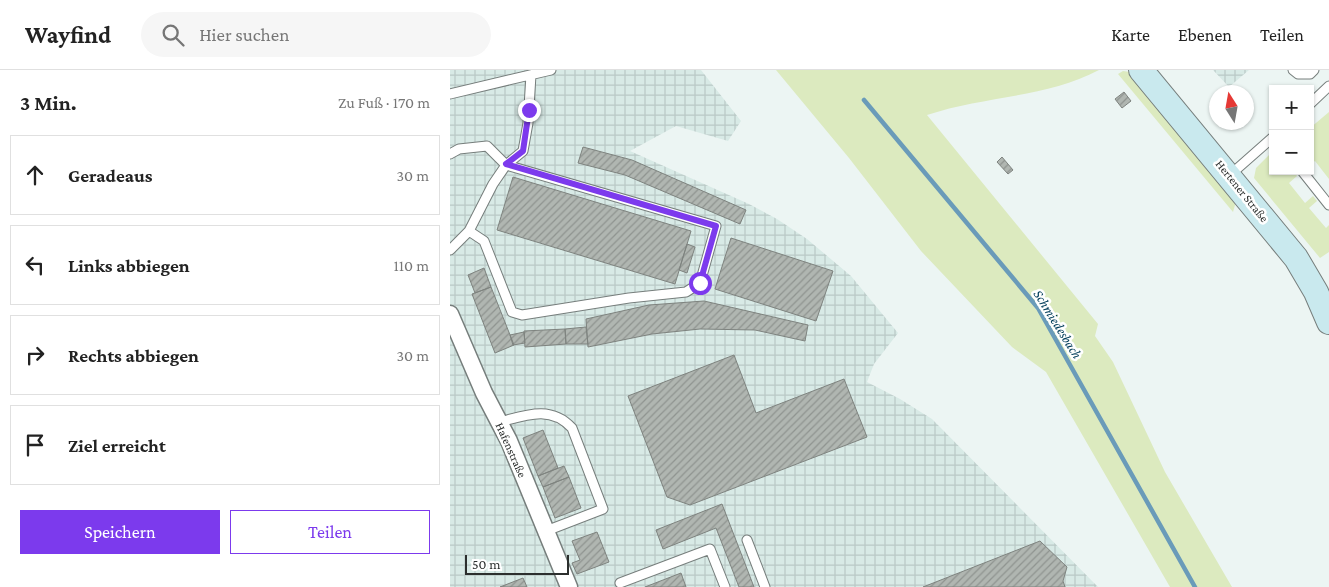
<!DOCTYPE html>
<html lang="de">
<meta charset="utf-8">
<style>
:root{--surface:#fff;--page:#f6f6f6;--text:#222;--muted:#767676;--line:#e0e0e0;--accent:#7c3aed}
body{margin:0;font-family:"Crimson Pro",serif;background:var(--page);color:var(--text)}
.controls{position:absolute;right:15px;top:15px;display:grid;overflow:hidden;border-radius:0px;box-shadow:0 1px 4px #0004}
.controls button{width:45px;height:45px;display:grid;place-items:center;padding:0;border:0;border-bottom:1px solid var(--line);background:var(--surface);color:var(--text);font:25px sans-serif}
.compass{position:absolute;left:759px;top:15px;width:45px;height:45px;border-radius:50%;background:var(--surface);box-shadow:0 1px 4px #0004;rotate:349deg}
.scale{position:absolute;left:15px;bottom:12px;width:104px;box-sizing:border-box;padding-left:5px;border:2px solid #2c2f2e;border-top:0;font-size:14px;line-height:18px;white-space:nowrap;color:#2c2f2e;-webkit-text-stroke:4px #fff;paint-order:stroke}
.stop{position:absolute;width:15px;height:15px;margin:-11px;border:4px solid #7c3aed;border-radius:50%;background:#fff}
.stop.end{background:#7c3aed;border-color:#fff;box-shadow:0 1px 5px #0008}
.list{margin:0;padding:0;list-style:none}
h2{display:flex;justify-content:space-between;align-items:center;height:65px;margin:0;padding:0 20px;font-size:21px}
h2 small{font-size:16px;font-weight:400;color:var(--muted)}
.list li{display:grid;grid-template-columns:32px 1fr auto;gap:15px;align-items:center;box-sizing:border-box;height:80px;margin:0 10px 10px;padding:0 10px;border:1px solid var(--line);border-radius:0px}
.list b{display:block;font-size:19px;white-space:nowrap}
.list em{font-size:16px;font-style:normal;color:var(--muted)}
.actions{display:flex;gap:10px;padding:15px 20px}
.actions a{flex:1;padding:11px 0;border:1px solid var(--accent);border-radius:0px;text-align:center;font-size:18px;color:var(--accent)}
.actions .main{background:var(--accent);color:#fff}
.icon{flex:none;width:28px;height:28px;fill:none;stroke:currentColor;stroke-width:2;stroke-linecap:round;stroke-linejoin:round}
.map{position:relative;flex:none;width:879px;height:517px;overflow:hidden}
header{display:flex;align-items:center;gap:30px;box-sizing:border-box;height:70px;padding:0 25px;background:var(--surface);border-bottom:1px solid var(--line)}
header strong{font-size:24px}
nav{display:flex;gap:28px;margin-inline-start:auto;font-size:18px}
.search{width:350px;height:45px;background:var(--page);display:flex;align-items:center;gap:12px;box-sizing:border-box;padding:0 18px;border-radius:28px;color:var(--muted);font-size:19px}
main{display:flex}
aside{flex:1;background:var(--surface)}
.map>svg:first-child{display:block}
.industrial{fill:url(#industrial-grid)}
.green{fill:#dceabf}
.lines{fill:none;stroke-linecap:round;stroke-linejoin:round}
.stream{stroke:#6a9bb9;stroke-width:4.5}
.building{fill:url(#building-hatch);stroke:#7e837f}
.lane-casing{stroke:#767e7c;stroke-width:11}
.street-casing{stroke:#767e7c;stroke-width:19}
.secondary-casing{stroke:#767e7c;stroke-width:26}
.lane{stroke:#fff;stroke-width:9}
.street{stroke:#fff;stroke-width:16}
.secondary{stroke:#c9e9ee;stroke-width:24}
.route{stroke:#7c3aed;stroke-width:6}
.labels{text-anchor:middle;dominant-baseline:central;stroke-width:5;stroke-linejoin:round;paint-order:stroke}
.street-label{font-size:12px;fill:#2c2f2e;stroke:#fff}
.water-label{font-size:14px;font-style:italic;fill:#003c59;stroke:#fff}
</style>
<header>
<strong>Wayfind</strong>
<div class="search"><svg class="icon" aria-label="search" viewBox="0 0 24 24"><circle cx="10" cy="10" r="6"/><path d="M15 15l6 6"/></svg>Hier suchen</div>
<nav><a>Karte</a><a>Ebenen</a><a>Teilen</a></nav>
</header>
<main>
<aside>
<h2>3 Min.<small>Zu Fuß · 170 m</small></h2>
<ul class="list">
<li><svg class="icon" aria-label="ahead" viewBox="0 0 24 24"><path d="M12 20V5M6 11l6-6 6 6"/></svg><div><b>Geradeaus</b></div><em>30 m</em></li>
<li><svg class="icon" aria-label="left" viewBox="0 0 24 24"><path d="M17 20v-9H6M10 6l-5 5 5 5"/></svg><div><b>Links abbiegen</b></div><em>110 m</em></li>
<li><svg class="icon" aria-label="right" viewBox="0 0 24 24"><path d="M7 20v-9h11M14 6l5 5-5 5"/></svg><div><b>Rechts abbiegen</b></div><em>30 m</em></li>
<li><svg class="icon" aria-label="arrive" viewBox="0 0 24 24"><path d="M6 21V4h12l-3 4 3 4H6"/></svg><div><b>Ziel erreicht</b></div></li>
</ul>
<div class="actions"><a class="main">Speichern</a><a>Teilen</a></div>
</aside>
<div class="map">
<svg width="879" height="517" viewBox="0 0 879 517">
<defs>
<pattern id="industrial-grid" width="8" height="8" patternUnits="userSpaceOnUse" patternTransform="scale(1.25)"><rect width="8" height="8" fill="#d8eae6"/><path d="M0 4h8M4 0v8" fill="none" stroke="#bac9c6"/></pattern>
<pattern id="building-hatch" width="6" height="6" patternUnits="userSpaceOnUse" patternTransform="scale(1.25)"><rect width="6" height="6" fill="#b0b6b1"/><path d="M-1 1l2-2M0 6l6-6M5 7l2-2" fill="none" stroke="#8f9490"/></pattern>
</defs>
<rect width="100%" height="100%" fill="#ecf5f3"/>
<path class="industrial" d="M0 0H251L291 51 278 71 226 56 180 81 299 134 327 149 357 169 401 206 448 263 424 294 417 312 450 329 482 349 648 517H0Z
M763 0H799L779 17Z"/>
<path class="green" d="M326 0H649C596 28 533 26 477 45L648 254 645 266 663 292 715 402 782 517H720L596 302 562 277 471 181 399 88Z
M673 1 680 2 782 121 785 135 783 142 668 4Z
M879 42V109L865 91 860 94V58Z
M819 85 823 87V101H843L847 106 839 113 855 133 863 126 867 131 859 138 876 158 879 155V182L870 188 804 108 806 98Z"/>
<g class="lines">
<path class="stream" d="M414 30 588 238 745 517"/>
</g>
<path class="building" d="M674 22 681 31 672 38 665 29Z
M133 77 182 90 296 140 290 154 175 105 128 93Z
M552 87 563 100 558 104 547 92Z
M63 107 241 161 225 214 47 160Z
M281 168 383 201 366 251 265 219Z
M237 174 245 177 237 203 229 200Z
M34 198 41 217 25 223 18 205Z
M41 217 64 275 45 283 22 224Z
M254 231 358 255 355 271 305 260 250 259 202 264 138 277 136 249 199 235Z
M136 257 138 274H116L115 259Z
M115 259 116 274 75 277 74 261Z
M74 262 75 273 63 275 60 265Z
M284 285 306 343 394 309 417 367 240 435 217 427 178 326Z
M93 360 108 398 88 406 73 368Z
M114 396 119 407 93 417 88 406Z
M119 407 131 438 105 448 93 417Z
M272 434 304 517H289L266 458 213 479 206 460Z
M147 462 159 492 127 504 122 493 130 490 122 471Z
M590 471 617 497 613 511 615 517H473Z
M231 503 236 517H195Z
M73 508 77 517H50Z"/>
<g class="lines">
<g class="lane-casing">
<path id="lane" d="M843 0 848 4H860L864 0
M0 24 101 0
M860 34 879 16
M0 84 9 79 37 76 56 95 266 156 250 213 236 222 179 228 72 245 62 242 34 171 19 161
M852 101 879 135
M780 105 823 67
M0 180 19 161 43 114 56 95 73 81 78 53 81 5
M50 352C76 345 101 335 122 358L153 439 96 461
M297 470 315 517
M170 513 260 479 275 517"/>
</g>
<g class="street-casing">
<path id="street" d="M0 244 34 323 59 371 119 517"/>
</g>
<g class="secondary-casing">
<path id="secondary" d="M691 0 846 188 866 222 879 252"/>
</g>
<use href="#lane" class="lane"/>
<use href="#street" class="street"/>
<use href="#secondary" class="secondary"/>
</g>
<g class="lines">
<path class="route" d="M79 40 73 81 56 94 266 156 250 213"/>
</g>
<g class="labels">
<g class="street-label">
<text transform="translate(792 121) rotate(51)">Hertener Straße</text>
<text transform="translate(61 380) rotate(66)">Hafenstraße</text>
</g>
<g class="water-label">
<text transform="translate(608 254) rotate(58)">Schmiedesbach</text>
</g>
</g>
</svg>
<div class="controls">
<button>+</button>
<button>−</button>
</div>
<svg class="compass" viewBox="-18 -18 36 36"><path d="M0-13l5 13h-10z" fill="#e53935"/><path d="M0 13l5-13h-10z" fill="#767676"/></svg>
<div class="scale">50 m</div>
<div class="stop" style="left:250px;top:213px"></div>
<div class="stop end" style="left:79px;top:40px"></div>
</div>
</main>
